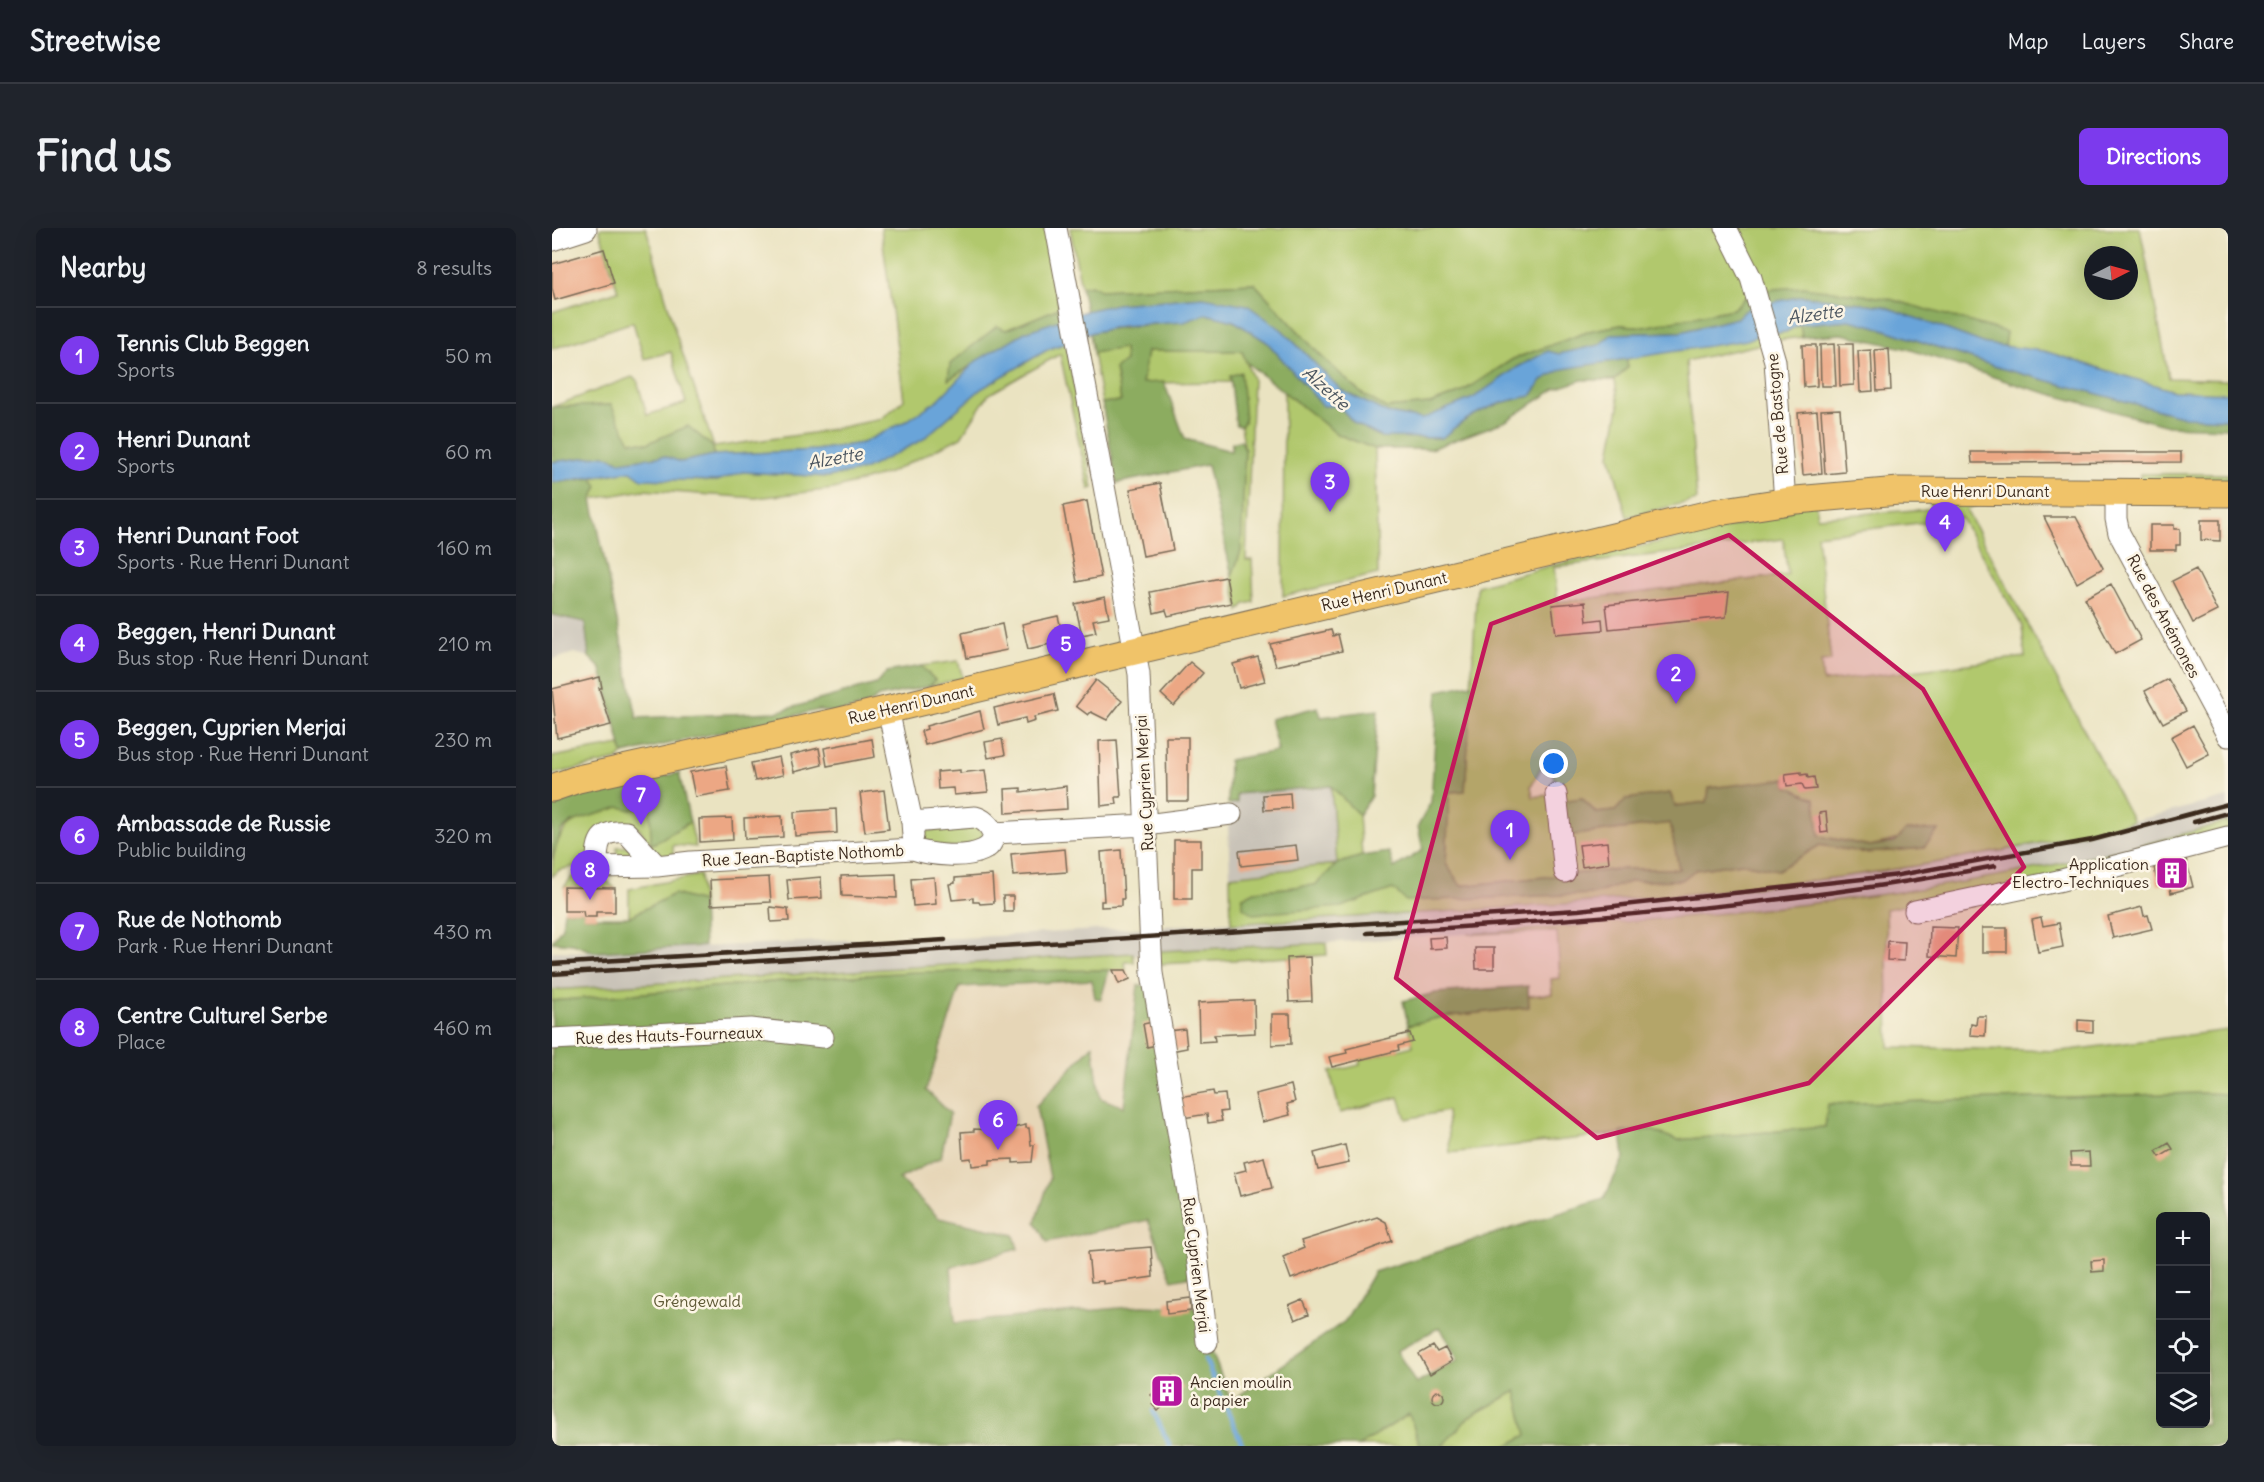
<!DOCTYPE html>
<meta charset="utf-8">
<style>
:root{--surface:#171b24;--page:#20242c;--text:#f1f3f6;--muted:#9ea1a6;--line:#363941;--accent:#7c3aed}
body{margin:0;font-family:Delius,sans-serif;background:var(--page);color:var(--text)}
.controls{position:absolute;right:18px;bottom:18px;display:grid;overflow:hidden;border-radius:9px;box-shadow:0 6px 24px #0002}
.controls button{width:54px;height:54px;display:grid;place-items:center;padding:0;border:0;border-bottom:2px solid var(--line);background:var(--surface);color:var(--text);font:30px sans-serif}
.compass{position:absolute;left:1532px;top:18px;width:54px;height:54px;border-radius:50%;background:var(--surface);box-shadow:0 6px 24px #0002;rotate:84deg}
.you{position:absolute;left:1002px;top:536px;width:21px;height:21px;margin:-15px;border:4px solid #fff;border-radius:50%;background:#1a73e8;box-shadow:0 0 0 9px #1a73e833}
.badge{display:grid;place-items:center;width:39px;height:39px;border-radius:50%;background:var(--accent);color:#fff;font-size:20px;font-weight:700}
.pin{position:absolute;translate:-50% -50px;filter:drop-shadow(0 2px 3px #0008)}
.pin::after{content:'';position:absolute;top:32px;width:21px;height:18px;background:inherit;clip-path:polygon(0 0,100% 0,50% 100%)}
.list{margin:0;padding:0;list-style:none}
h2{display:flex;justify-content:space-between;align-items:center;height:78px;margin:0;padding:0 24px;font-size:26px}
h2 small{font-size:20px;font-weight:400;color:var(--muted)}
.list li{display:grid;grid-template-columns:39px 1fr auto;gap:18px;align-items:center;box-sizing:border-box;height:96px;padding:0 24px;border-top:2px solid var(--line)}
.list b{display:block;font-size:22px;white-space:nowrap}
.list p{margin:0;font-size:20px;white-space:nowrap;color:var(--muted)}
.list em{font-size:20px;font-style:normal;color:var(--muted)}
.icon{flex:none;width:33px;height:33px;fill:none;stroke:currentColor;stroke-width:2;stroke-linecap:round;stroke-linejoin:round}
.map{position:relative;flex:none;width:1676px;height:1218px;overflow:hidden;border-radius:9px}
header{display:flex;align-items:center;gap:36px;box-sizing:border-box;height:84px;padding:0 30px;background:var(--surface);border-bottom:2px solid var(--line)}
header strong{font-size:28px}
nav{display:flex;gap:33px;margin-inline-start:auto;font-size:21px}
.intro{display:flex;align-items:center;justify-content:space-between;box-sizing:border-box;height:144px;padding:0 36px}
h1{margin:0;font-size:42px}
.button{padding:15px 27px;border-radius:9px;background:var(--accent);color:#fff;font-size:21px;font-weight:700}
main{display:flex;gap:36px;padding:0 36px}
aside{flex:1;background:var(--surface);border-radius:9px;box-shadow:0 6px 24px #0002}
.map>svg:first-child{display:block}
.built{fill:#e6d6b7}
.industrial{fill:#c9c3b8}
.green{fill:#b1c86d;stroke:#767946;stroke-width:1.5;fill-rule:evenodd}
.forest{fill:#8cac60;stroke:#646b3f;stroke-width:1.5;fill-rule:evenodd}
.water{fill:#69a4d9;stroke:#52677c;stroke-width:1.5}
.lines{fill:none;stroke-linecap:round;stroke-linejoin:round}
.stream{stroke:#69a4d9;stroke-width:4.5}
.building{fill:#eca784}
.minor-casing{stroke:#786b57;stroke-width:23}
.major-casing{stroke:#786b57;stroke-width:29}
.minor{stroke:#fff;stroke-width:21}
.major{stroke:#f0c369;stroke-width:27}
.rail{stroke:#3b2a1e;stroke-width:4.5}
.marked{fill:#c2185b;fill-opacity:0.2;stroke:#c2185b;stroke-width:4.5;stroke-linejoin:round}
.labels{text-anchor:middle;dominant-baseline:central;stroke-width:5;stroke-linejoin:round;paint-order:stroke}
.street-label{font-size:16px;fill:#3b2a1e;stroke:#fcf5e5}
.poi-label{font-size:16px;fill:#3b2a1e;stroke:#fcf5e5;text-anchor:end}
.park-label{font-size:16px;fill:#5e5936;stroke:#fcf5e5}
.water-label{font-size:18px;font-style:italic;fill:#4b555f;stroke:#fcf5e5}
</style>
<header>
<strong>Streetwise</strong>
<nav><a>Map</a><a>Layers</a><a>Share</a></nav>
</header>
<div class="intro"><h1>Find us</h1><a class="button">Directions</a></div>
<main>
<aside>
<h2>Nearby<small>8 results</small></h2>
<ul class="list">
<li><span class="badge">1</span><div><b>Tennis Club Beggen</b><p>Sports</p></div><em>50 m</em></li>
<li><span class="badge">2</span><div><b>Henri Dunant</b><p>Sports</p></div><em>60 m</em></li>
<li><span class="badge">3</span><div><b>Henri Dunant Foot</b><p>Sports · Rue Henri Dunant</p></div><em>160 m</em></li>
<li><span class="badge">4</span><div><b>Beggen, Henri Dunant</b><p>Bus stop · Rue Henri Dunant</p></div><em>210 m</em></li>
<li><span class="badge">5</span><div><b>Beggen, Cyprien Merjai</b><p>Bus stop · Rue Henri Dunant</p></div><em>230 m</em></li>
<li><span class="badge">6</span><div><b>Ambassade de Russie</b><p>Public building</p></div><em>320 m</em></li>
<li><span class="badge">7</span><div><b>Rue de Nothomb</b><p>Park · Rue Henri Dunant</p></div><em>430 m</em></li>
<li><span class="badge">8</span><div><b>Centre Culturel Serbe</b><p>Place</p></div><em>460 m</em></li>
</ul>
</aside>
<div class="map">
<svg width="1676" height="1218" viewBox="0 0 1676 1218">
<rect width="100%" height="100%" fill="#fcf5e5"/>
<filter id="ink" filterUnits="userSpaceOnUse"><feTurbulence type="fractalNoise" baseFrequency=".0167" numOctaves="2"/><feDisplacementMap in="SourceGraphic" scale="12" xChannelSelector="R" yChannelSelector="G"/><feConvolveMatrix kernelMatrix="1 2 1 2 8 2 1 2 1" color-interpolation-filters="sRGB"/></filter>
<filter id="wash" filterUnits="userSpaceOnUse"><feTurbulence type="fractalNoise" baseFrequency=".008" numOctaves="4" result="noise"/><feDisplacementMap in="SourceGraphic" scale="24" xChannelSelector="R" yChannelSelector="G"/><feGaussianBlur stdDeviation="1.35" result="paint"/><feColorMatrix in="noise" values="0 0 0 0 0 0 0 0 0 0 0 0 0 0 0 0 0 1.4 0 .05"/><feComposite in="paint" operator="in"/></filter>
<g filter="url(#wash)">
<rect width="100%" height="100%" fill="#eae3c1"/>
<path class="built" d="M574 742 578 751 586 757 595 758 645 1092 293 1123 363 744Z"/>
<path class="industrial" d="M0 387 33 394 37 429 22 425 0 432Z
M779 558 785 636 678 648 676 597 680 596 678 576 684 566Z
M1676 569V593L1595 617 1481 642 1327 668 1213 683 916 706 0 762V723L42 724 294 712 408 710 1043 673 1396 633 1522 608Z"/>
<path class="green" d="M47 0H94L124 106 162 219 261 205 329 191 352 172 329 0H493L507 80 454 102 397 152 424 133 387 171 356 192 310 215 264 222 162 227 161 219 136 198 96 215 77 213 59 177 0 179 80 149 85 152 95 187 134 175 119 124 92 131 81 94 0 121V84L66 63Z
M518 0H1588L1617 150 1676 152V165L1622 163 1492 123 1452 118 1454 104 1221 61 1193 70 1181 81 1092 99 1069 97 1041 102 961 131 910 164 878 176 834 180 810 166 769 128 702 55 548 62 539 57 529 59ZM1541 27H1577V63H1541Z
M1248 96 1250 109 1226 112 1216 135 1210 116 1134 133 1145 272 1075 289 1058 227 1067 179 1063 152 1076 139 1074 130 1234 104Z
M514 115 541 260 537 261 508 126 436 167 409 209 337 245 282 261 204 270 91 262 40 271 46 258 40 250 79 243 90 251 165 253 191 244 276 249 370 212 429 161 495 122Z
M572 119 573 133 563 141 569 173 550 175 541 125Z
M595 123H690L701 151 694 332H700L702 374 693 376 687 383 680 348 689 323 693 222 689 198 693 193 678 148 679 154 590 155Z
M732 162 785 206 823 221 826 346 731 368Z
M1588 246H1676V257L1588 255Z
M1378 263 1428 275 1414 282 1581 593C1292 669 977 678 679 696L678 648 785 636 779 558 807 587 810 628 785 636 763 657 703 663 691 669 789 679 841 661 1043 666 1080 653 1130 652 1142 642 1189 635 1226 642 1268 617 1314 625 1371 620 1386 602 1318 618 1267 608 1263 571 1235 558 1234 551 1156 574 1123 578 1118 565 1063 583 1044 585 1030 570 1013 608 1118 595 1128 641H1069L908 658 894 636 897 564 913 563 925 358 1001 337 1224 289 1263 270 1265 289 1378 281ZM1409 290 1470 398 1473 429 1271 454 1269 434 1279 433 1265 307ZM1231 311 1236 347 1006 374 1002 339ZM998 523 1004 566 981 569 979 558Z
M406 433 411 450 378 458 383 452 369 438Z
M68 517 71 526 65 532 0 546V529Z
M99 578V617L138 594 144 619 121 617 122 642 66 644 65 619 99 617 88 601 74 595 39 635 7 642 0 649C0 601 20 587 66 579 78 577 85 583 99 578Z
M1676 593V604L1482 654 1334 681 1337 819 1510 823 1676 802V866L1651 865 1277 876 1273 899 1125 912 1099 902 898 925 895 883 854 891 847 869 788 885 778 844 808 837 807 832 861 818 856 797 890 789 977 779 976 768 1000 766 999 751 1008 750 1005 704 916 706C1173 687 1428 668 1676 593Z
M424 596 434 608C420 620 387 624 372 613L374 603Z
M44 644 63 660 12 659 21 648Z
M148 647 150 674 122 666 77 689V661Z
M774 715 775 727 608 736V723Z
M581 725 582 734H573L574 742 363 744 267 750 0 773V762Z
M965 1163 975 1207 954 1218H890L917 1189Z
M857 1186 868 1216 875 1218H807Z"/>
<path class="forest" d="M702 55 769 128 810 166 834 180 878 176 910 164 961 131 1041 102 1069 97 1092 99 1181 81 1193 70 1221 61 1251 59 1334 70 1454 104 1452 118 1434 116 1331 78 1251 68 1198 79 1185 90 1128 104 1060 106 1047 117 1007 126 996 123 966 139 921 170 871 191 835 185 789 162 730 102 651 69 565 76 534 83 529 59 539 57 548 62Z
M507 80 510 93 473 104 396 152 398 136 445 98 454 102Z
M654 86 682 93 715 114 771 178H787L802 195 829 209 890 210C917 186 943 174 979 168L990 152 1010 141 1074 130 1076 139 1063 152H1030L1003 161 954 193 879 221H823L785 206 694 134 690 123H595L590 155 612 154 633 211 679 223 680 215 689 212 693 222 689 323 680 348 655 237 565 255 550 175 569 173 563 141 573 133 572 120 541 125 538 105C578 95 616 99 654 86Z
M1297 92 1322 98 1448 140 1633 189 1676 191V200L1616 198 1469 158 1356 121 1290 106 1250 109 1248 96Z
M689 144 693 193 689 198 684 197 678 148Z
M59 177 78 213 96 215 136 198 161 219 162 227 129 234 112 228 68 234 53 227 0 234V179Z
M40 250 46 258 40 271 85 490 224 484 324 456 335 444 369 438 383 452 378 458 326 469C316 480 281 487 267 482L71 526 49 441 37 429 33 394 0 387V255Z
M920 456 913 563 897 564 894 636 909 658 1069 641H1127L1118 595 1013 608 1009 573 1030 570 1044 585 1063 583 1074 571 1118 565 1123 578 1155 574 1157 560 1234 551 1235 558 1263 571 1267 608 1318 618 1343 614 1354 602H1387L1371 620 1314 625 1268 617 1226 642 1189 635 1143 642 1130 652 1080 653 1043 666 854 673 841 661 789 679 701 686 691 679V669L703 663 763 657 785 636 810 628 837 624 842 640 871 622 866 598 879 574 886 463Z
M766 479 769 489 826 482 819 568 807 587 779 558 685 566V575L676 576 677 532 726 523 718 491Z
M127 545 138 594 99 617 98 578 79 582 68 579 20 594 9 603 0 632V579L29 567Z
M122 666 150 674 152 718 42 724 21 716 0 714 10 699 12 683H31L32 689H77Z
M557 742 549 771 543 770 540 752 408 759 374 862 398 885 389 929 347 951 387 990 462 1007 466 1021 399 1039 403 1095 589 1078 643 1080 679 1173 793 1093 822 1044 1052 971 1072 929 1069 904 1099 902 1125 912 1273 899 1276 876 1651 865 1676 866V1218H954L975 1207 964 1163 917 1189 890 1218 868 1217 857 1186 807 1218H0V773L267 750 363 744ZM1608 988H1654V1196H1608ZM888 1099 906 1132 864 1156 845 1123Z
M586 757 595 758 640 1048 620 1052 596 992 495 1014 484 994 498 950 484 878 541 817 548 870 572 879Z
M976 758 977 779 890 789 856 797 851 773 883 765Z"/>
<path class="water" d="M1251 68 1331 78 1434 116 1492 123 1622 163 1676 165V191L1633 189 1448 140 1322 98 1297 92 1248 96 1234 104 1208 107 1195 112 1011 141 990 152 979 168C943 174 917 186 890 210L829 209 802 195 787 178H771L715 114 682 93 654 86 632 94 569 98 538 105 495 122 429 161 370 212 312 242 276 249 191 244 165 253 90 251 79 243 0 255V234L53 227 68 234 112 228 129 234 162 227 264 222 310 215 356 192 387 171 424 133 473 104 534 83 565 76 651 69 695 77 730 102 789 162 835 185 870 191 921 170 966 139 996 123 1007 126 1047 117 1060 106 1129 104 1185 90 1198 79Z"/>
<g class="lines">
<path class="stream" d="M653 1131 691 1218
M601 1183 618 1218"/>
</g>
<g id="blocks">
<path class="building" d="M52 21 62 55 3 72 0 60V36Z
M1282 116 1284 158H1269L1268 117Z
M1287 116H1301L1302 157 1288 158Z
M1250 117H1264L1265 158 1252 159Z
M1337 121 1339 162 1325 163 1323 122Z
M1319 122 1321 163 1308 164 1306 123Z
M1288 181 1293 244 1273 246 1269 182Z
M1265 183 1270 245 1251 247 1246 185Z
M1419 224H1629V234L1420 235Z
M608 255 621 322 591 328 578 261Z
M535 273 549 349 525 354 511 278Z
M1492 289H1524L1551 340 1525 355Z
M1649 292H1668V313L1649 312Z
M1598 297H1622V301H1628V317H1624V322H1598Z
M1644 341 1665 383 1641 395 1620 353Z
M674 349 679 375 616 388 614 382 602 385 598 364Z
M1559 356 1589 412 1563 426 1533 370Z
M1177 364 1174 389 1057 401 1054 377Z
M553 369 557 389 541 392 544 404 530 407 523 376Z
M1033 374 1035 393 1050 391 1051 402 1004 406 1000 377Z
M506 388 512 413 476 421 470 396Z
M450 396 455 422 415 430 410 405Z
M779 402 781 408 786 406 790 423 724 438 718 416Z
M706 429 713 453 687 460 681 436Z
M638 434 651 445 622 478 609 466Z
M48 449 50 460H47L59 497 5 510 0 461Z
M1616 451 1634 483 1611 495 1593 463Z
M544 452 570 473 555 492 539 484 536 487 524 478Z
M502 466 506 483 482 489 483 493 474 496 473 490 446 497 442 480Z
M428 483 432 501 373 517 369 503 375 501 374 498Z
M1641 497 1657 526 1634 538 1619 509Z
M614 509H636V573H615Z
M320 511 323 529 275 538 272 520Z
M450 511 453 527 436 530 433 514Z
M565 512 569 569H564L565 576 549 578 547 513Z
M267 520 270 537 242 544 238 527Z
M227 529 231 547 203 553 199 535Z
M174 538 178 563 143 569 138 544Z
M408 542V545L433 542 436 564 402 567 401 560 386 561 385 544Z
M1249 544V547L1255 546 1256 550 1262 549 1264 561 1253 562 1250 556 1235 558 1233 546Z
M514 558 515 581 454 585 453 561 469 560V564Z
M332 562 337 601 313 604 308 565Z
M738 565 739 580 712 582 711 567Z
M284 581 285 605 243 608 242 584Z
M1274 584 1276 604 1269 605 1267 585Z
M230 588 231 609 193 611 192 590Z
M180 590 181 612 148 614 147 591Z
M622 612H649V640H640V671H622Z
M1055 614 1057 635 1030 639 1027 617Z
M744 617 746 632 689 638 687 623Z
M513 621 515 644 461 648 459 626Z
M569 622 572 671H569V678L549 679V673H552L549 624Z
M1633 627 1641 659 1619 665 1617 655 1606 657 1601 635Z
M344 646 345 670 290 668 289 648Z
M440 647 442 675 428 676 427 674H421V670L400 672 397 656 403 655V650Z
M217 649 219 674 159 677 158 652Z
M269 649 270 670 237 672 235 652Z
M382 649 384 676 361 678 359 651Z
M12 659 63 660V684H44V689H32L31 683H12Z
M451 668H461V684H452Z
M218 679 236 681 237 693 219 694Z
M1590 679 1592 688 1596 687 1600 701 1561 710 1556 688Z
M1489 690 1491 698 1507 695 1511 719 1486 724 1480 692Z
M1378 699 1406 700 1404 730 1377 728Z
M1430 700H1455V724H1430Z
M894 709 895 720 878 721 877 710Z
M1336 713 1353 714 1352 733 1335 732Z
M923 720H942V741H924Z
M758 729 760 773 737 774 735 730Z
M561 742H574L578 751 567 756Z
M702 772 703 805 662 807 663 813 647 814 646 775Z
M720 786H738L739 816 720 817Z
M1425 788H1434L1433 808 1418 807 1419 796 1424 797Z
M1526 792 1541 793V804L1526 803Z
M601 794 605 817 595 819 591 796Z
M633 801 635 820 619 823 616 803Z
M858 805 861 814 846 818 847 822 780 839 777 829 795 825 794 821Z
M739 857 743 874 735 876 738 887 710 894 703 866Z
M661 863 662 867 673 866 675 883 668 884 670 893 656 895 655 886 631 890 627 869Z
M451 897 456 901 474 897V900H477L479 917H482L480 934 461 935V931L438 932V936L420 938 419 930 411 931 409 904 422 903V901L439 902 444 898Z
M1617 915 1621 921 1608 929 1604 923Z
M793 917 797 935 766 942 762 925Z
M1537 924 1538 938H1519L1518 925Z
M712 929 720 960 688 968 682 945 694 942 692 934Z
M825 989 834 994 840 1013 739 1051 731 1029 752 1020 749 1013Z
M599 1019 601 1049 551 1056V1053L539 1054 536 1024Z
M1552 1032V1043L1540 1044 1539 1033Z
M638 1070 639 1083 615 1086 614 1073Z
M751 1072 757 1086 743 1092 737 1078Z
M881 1118 885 1124 893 1120 900 1133 878 1146 867 1126Z
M620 1148 631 1160 606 1183 600 1176 605 1172 599 1167Z
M880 1169a6 6 0 1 1 12 0a6 6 0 1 1-12 0Z"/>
</g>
</g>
<g filter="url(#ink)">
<use href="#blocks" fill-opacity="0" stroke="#786b57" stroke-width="1.5"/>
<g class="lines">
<g class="minor-casing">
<path id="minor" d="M504 0 587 446 600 745 642 1001 655 1114
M1174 0 1199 50 1223 133 1233 274
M0 12 34 1
M1564 264V291L1567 305 1676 508
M336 481 360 594 361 608
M1004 566 1013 644
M442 605 594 597 679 586
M105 638 74 604C45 602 45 616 45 639L105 638 139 634 361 621C379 627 413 631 431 622 450 613 439 593 423 589L360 594
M1363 683 1506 653 1676 609
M0 811 199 801 271 809"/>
</g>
<g class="major-casing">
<path id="major" d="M0 560 26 551 284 494 1166 284 1244 272 1347 263 1676 265"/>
</g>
<use href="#minor" class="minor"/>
<use href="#major" class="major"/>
<path class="rail" d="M1642 594 1676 585
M815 705C1025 692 1236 678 1443 638
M0 736 393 712
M0 746 1026 682 1347 647 1540 612 1676 576"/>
</g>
</g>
<path class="marked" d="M1177 307 1371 461 1472 639 1257 855 1045 910 844 750 939 396Z"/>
<defs>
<g id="building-square" transform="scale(1.725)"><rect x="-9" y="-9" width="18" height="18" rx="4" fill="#b5179e" stroke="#fcf5e5"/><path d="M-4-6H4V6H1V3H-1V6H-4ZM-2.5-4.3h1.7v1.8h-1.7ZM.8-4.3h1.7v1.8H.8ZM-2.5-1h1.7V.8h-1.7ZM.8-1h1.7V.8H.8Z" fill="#fff"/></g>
</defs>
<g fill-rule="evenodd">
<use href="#building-square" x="1620" y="645"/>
<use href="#building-square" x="615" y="1163"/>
</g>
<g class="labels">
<g class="street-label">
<text transform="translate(1225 186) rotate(-95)">Rue de Bastogne</text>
<text x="1433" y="263">Rue Henri Dunant</text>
<text transform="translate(832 363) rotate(-13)">Rue Henri Dunant</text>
<text transform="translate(1612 388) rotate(62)">Rue des Anémones</text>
<text transform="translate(359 476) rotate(-13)">Rue Henri Dunant</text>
<text transform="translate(592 555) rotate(-93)">Rue Cyprien Merjai</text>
<text transform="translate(251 627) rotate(-3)">Rue Jean-Baptiste Nothomb</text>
<text transform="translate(117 807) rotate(-2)">Rue des Hauts-Fourneaux</text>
<text transform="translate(645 1037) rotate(83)">Rue Cyprien Merjai</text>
</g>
<g class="poi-label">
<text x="1597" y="636">Application<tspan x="1597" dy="18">Electro-Techniques</tspan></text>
<text x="638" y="1154" text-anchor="start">Ancien moulin<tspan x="638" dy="18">à papier</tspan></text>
</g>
<g class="park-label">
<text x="145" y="1073">Gréngewald</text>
</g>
<g class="water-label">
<text transform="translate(1263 86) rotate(-8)">Alzette</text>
<text transform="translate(774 160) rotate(42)">Alzette</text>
<text transform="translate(283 230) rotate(-10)">Alzette</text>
</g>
</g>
</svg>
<div class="controls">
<button>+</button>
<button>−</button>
<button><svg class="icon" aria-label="locate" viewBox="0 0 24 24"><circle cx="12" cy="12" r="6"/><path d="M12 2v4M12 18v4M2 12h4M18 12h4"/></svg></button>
<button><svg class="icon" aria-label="layers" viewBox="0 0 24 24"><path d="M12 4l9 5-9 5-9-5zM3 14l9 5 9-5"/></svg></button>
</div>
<svg class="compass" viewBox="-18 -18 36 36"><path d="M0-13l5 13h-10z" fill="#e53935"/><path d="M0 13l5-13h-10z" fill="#9ea1a6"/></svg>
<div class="you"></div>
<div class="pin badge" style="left:958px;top:632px">1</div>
<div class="pin badge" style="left:1124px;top:476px">2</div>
<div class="pin badge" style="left:778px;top:284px">3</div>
<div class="pin badge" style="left:1393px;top:324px">4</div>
<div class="pin badge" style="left:514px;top:446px">5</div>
<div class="pin badge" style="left:446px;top:922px">6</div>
<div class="pin badge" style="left:89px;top:597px">7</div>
<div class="pin badge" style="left:38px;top:672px">8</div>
</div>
</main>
